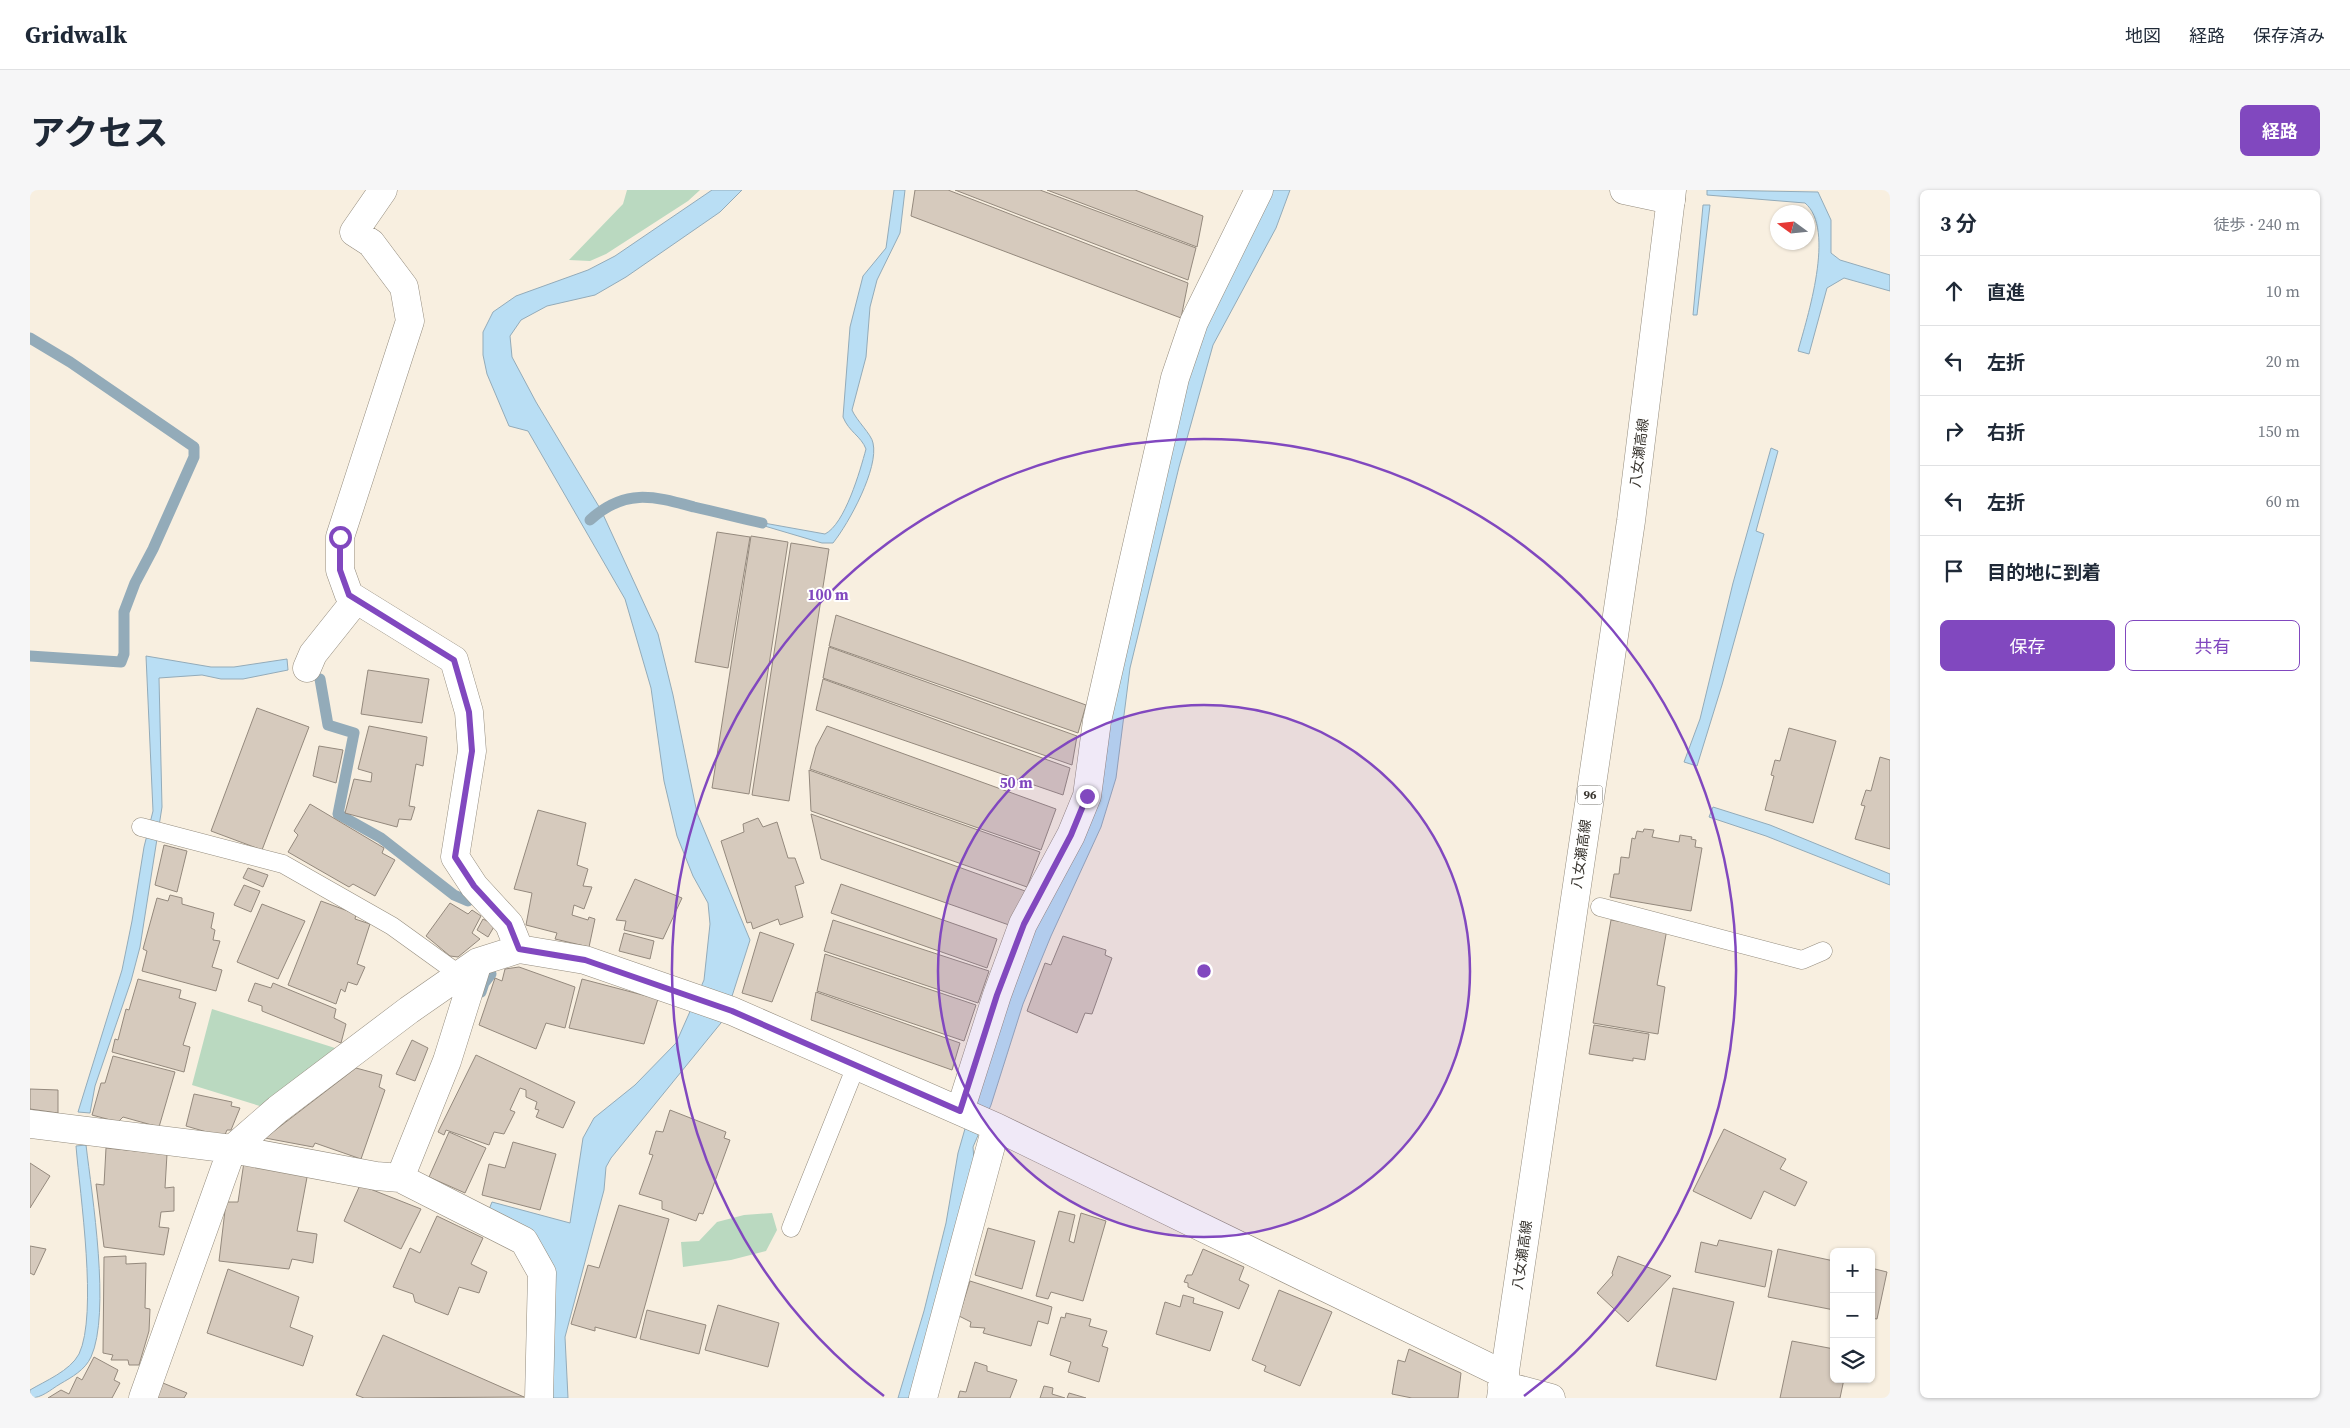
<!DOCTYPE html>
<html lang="ja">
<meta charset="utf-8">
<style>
:root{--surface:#fff;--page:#f6f6f7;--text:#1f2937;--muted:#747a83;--line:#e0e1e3;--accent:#8148bf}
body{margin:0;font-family:"Source Serif 4","Noto Sans JP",serif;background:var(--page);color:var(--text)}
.controls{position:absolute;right:15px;bottom:15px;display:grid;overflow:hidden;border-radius:8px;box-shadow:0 1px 4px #0004}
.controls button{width:45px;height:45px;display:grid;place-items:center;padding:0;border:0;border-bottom:1px solid var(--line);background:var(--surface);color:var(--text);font:25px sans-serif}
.compass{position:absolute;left:1740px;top:15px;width:45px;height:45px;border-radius:50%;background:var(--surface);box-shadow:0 1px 4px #0004;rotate:285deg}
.stop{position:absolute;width:15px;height:15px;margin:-11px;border:4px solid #8148bf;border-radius:50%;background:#fff}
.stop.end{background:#8148bf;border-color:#fff;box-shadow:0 1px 5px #0008}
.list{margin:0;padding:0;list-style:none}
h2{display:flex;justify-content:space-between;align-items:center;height:65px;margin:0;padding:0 20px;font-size:21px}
h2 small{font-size:16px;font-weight:400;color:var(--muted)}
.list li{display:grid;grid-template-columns:32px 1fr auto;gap:15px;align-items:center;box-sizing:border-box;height:70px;padding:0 20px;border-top:1px solid var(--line)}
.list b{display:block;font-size:19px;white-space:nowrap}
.list em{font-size:16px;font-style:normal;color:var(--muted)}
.actions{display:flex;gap:10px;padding:15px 20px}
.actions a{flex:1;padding:11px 0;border:1px solid var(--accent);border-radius:8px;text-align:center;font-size:18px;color:var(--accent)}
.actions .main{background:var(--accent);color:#fff}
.icon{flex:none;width:28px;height:28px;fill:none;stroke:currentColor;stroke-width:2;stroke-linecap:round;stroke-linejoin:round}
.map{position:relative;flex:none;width:1860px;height:1208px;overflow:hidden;border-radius:8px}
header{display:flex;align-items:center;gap:30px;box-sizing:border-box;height:70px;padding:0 25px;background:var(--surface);border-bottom:1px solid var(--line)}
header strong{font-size:24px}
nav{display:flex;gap:28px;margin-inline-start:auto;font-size:18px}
.intro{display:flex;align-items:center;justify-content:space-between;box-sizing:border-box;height:120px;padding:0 30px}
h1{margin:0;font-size:35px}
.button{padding:12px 22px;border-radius:8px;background:var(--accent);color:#fff;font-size:18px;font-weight:700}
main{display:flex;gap:30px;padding:0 30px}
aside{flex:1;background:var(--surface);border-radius:8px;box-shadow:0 1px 4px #0004}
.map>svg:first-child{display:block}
.green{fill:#bad9c0}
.water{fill:#b9def4;stroke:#93abb9}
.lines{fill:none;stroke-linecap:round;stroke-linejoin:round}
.stream{stroke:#93abb9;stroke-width:11}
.building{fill:#d6cabd;stroke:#94897d}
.lane-casing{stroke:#948c7e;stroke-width:19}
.street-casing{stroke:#948c7e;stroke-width:29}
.primary-casing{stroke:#948c7e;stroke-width:29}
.lane{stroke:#fff;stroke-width:18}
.street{stroke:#fff;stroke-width:28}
.primary{stroke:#fff;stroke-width:28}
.route{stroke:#8148bf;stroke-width:6}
.ring{fill:none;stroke:#8148bf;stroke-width:2.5}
.labels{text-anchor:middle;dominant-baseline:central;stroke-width:4;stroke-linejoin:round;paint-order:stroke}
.shield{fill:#fff;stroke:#74726d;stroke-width:1}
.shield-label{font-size:12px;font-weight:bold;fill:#39352f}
.street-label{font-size:14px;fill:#39352f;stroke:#fff}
.centre{fill:#8148bf;stroke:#fff;stroke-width:2.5}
.ring-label{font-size:15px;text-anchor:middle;font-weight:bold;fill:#8148bf;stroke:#fff;stroke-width:4;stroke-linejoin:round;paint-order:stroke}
</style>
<header>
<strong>Gridwalk</strong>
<nav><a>地図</a><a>経路</a><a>保存済み</a></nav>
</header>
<div class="intro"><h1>アクセス</h1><a class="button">経路</a></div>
<main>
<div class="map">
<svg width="1860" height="1208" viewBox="0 0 1860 1208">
<rect width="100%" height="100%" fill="#f8efe0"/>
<path class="green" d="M597 0H670L658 11 576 64 560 71 539 70 593 14Z
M182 819 305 858 233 917 162 895Z
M742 1023 747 1040 736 1061 701 1070 653 1077 651 1052 669 1051 687 1032 714 1025Z"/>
<path class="water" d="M682 0H712L690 22 596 87 565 105 517 116 491 130 480 146 482 167 506 212 571 320 628 444 643 505 667 623 720 750 695 828 581 968 576 977 574 1000 535 1147 538 1208H515L519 1102 458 1022 462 1012 540 1033 553 948 564 928 605 895 646 853 674 790 680 734 678 713 663 686 647 646 634 591 621 498 595 409 498 241 479 236 457 184 453 165V142L463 122 486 106 558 80 585 66Z
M864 0H875L870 43 847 90 840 117 836 167 822 220C826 230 842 245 843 253 849 278 819 333 803 353H792L721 332 717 330 795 344C815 334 830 281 836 259 831 246 819 242 813 227L820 137 833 86 856 58Z
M1236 0H1260L1246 38 1183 155 1149 277 1100 478 1086 588 1071 637 1021 746 993 814 961 915 943 957 944 970 885 1208H868L894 1121 916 1033 928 963 945 904 988 776 1026 689 1173 131Z
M1677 0 1788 2 1801 30V63L1810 70 1860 85V101L1814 88 1797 98 1779 164 1768 161C1777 128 1806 39 1775 13L1677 5Z
M1673 15H1680L1667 125H1663Z
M1741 258 1748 261 1726 341 1734 344 1692 495 1667 576 1654 572 1670 529 1703 393Z
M116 466 181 477H204L257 469 258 480 213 489H191L172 485 129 488 132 617 110 757 101 791 65 896 60 923 48 922 92 780 102 731 114 657 123 621Z
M1683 617 1740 635 1860 684V695L1736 646 1679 627Z
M56 955C62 1005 81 1123 61 1167 55 1180 42 1187 30 1194 20 1200 12 1208 0 1208V1200C15 1191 40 1181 49 1164 68 1124 50 1005 46 956Z"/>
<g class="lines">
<path class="stream" d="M0 148 40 172 164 257V267L123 359 105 393 94 422V464L91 472 0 466
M560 330C595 298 623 306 664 317 687 322 709 328 732 333
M290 489 298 535 324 543 308 624 351 648 424 705 438 711
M451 802 454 793 461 784"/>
</g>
<path class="building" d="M885 0H918L1158 93 1151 128 881 26Z
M925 0H1010L1166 58 1158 90Z
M1017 0H1105L1173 26 1167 57Z
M687 342 720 347 698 478 665 472Z
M721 346 758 352 719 604 682 598Z
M761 353 799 359 759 611 722 605Z
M806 425 1056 515 1048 543 799 456Z
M799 457 1047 546 1042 575 793 488Z
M338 480 399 489 392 533 331 524Z
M793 489 1040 578 1033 605 786 520Z
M227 518 279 537 232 660 181 641Z
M339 536 397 547 393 576 386 574 379 616 385 617 381 630 369 629 367 637 315 623 324 589 341 592 342 583 328 579Z
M797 536 1026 619 1011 660 780 579 786 557Z
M1759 538 1806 551 1783 633 1735 620 1744 586 1741 585 1745 570 1750 571Z
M289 556 313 560 306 593 283 586Z
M1850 567 1860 570V659L1825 649 1835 616 1831 615 1836 600 1841 601Z
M779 580 1010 662 997 697 781 621Z
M280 614 354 658 352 663 365 670 345 706 323 694 319 697 258 662 268 645 264 641Z
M508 620 556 633 547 675 558 679 553 696 562 697 554 719 544 715 542 725 558 730 559 727 565 729 559 757 525 749 527 743 496 735 502 703 484 699Z
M781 624 995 701 979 735 791 669Z
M728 628 733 637 747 632 758 668H765L774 693 765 696 773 727 750 735 748 729 723 739 721 732 717 733 691 651 714 642 713 634Z
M1614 639 1624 640 1622 647 1649 652 1650 645 1662 647 1661 649 1666 650 1665 657 1672 658 1661 721 1580 707 1584 684H1589L1591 667 1599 668 1602 648 1605 649 1607 641 1613 642Z
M134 655 157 661 147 702 125 695Z
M218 678 238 685 233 697 213 688Z
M605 689 652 708 633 749 594 740 596 731 586 730Z
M811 694 967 749 957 778 801 723Z
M214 695 230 701 221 722 204 715Z
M140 705 152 708V714L184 723 181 738 185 740 183 750 190 751 182 777 192 780 186 801 112 781 117 761 113 759 127 708 138 711Z
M291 711 326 724 325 729 340 734 327 774 335 777 327 795 318 792 315 802 311 799 306 814 258 795Z
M420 713 438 724 442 720 451 726 442 743 450 749 428 767 420 766 396 746Z
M232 714 275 731 248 789 207 772Z
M453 729 465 735 458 747 447 740Z
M803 730 959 781 948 813 794 761Z
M1581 730 1637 739 1627 795 1635 797 1628 844 1563 833Z
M730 742 764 754 742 812 712 803Z
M594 743 624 751 620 769 589 761Z
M1033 746 1076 760 1075 765 1082 768 1062 824 1055 823 1047 843 997 821 1015 773 1021 775Z
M795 764 946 815 934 851 787 801Z
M489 777 545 797 535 838 516 833 506 859 449 835 465 788 472 791 475 779Z
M108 789 151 800 149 808 166 813 153 855 160 857 154 882 82 862 85 849 88 850 96 819 99 820Z
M552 789 628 809 614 854 539 838Z
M225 793 241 798 243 793 306 819 304 828 316 834 311 853 232 821V816L218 811Z
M786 802 930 853 922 880 781 830Z
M1564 835 1619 844 1615 870 1603 868V871L1559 864Z
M382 850 398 858 385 891 366 884Z
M446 865 545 912 533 938 506 927 509 920 505 919 507 912 496 907V900L490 898 480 920 485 922 474 944 464 942 459 955 416 940 414 945 408 942Z
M83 866 145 882 129 937 93 927 88 932 62 925 71 893H75Z
M326 878 352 885 349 897 355 900 331 969 285 953 283 957 235 948Z
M0 899 28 900V923L0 919Z
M164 904 202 912 201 916 210 918 201 940H197L194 947 156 936Z
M640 920 696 942 694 948 700 950 673 1024 669 1023 666 1031 632 1019V1011L609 1004 623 965 619 964 626 941 633 942Z
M1694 939 1756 969 1750 979 1777 992 1765 1016 1734 1001 1721 1029 1663 1001Z
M419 942 456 958 435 1003 399 987Z
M483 952 526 964 510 1020 452 1005 459 974 475 978Z
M76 958 137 964 135 998 144 997V1021L131 1022 129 1037 139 1038 134 1065 74 1057 66 994 74 995Z
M214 972 278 982 267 1041 287 1044 283 1073 262 1069 259 1079 189 1071 196 1012H208Z
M0 973 20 986 0 1018Z
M330 995 391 1019 371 1059 314 1031Z
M589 1015 639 1029 606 1148 565 1137V1141L541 1134 558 1075 569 1078Z
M1029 1021 1045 1025 1039 1051 1044 1053 1051 1023 1076 1031 1053 1111 1021 1102 1018 1109 1006 1106Z
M407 1026 453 1048 441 1074 457 1082 449 1103 429 1097 418 1125 385 1112 383 1104 363 1097 380 1058 390 1063Z
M958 1038 1005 1051 992 1099 945 1085Z
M1689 1050 1742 1061 1735 1097 1665 1082 1671 1052 1687 1056Z
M0 1056 16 1059 4 1085 0 1083Z
M1173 1059 1214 1077 1209 1090 1219 1095 1209 1119 1158 1097V1093L1154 1092 1157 1085H1162Z
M1748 1059 1804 1071V1120L1738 1107Z
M96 1066V1074L116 1073 115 1118 120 1119 119 1141 109 1175H99L98 1170H81L83 1165 73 1163 74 1067Z
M1588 1066 1641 1086 1598 1132 1567 1103 1583 1085 1582 1083Z
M1841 1078 1857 1082 1847 1129 1841 1128Z
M198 1079 269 1107 260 1137 283 1146 273 1176 177 1143Z
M940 1091 1022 1117 1018 1134 1008 1131 1001 1156 953 1143 955 1138 940 1137 941 1132 929 1126Z
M1643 1098 1704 1112 1686 1190 1626 1176Z
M1249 1100 1302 1122 1270 1196 1234 1181 1236 1176 1222 1170Z
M1153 1105 1164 1108 1163 1113 1193 1122 1180 1161 1126 1144 1135 1112 1150 1117Z
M688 1115 749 1133 738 1177 675 1160Z
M617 1120 676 1135 669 1164 610 1149Z
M1036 1123 1061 1129 1059 1136 1077 1141 1072 1156 1078 1158 1069 1192 1038 1182 1041 1172 1020 1165 1031 1127 1035 1128Z
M353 1145 494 1207 334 1208 326 1205Z
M1762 1151 1804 1159V1189H1814L1810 1208H1750Z
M1379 1159 1431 1183 1428 1208H1382L1362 1204 1368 1170 1375 1172Z
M64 1167 88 1180 84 1190 90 1193 82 1208H18L31 1200 39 1204 47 1187 52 1190Z
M945 1172 957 1176V1181L987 1190 980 1208H928L930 1201 936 1202Z
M133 1193 157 1203 154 1208H127Z
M1014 1196 1023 1198 1022 1204 1035 1208H1010Z
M1039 1203 1056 1208H1037Z"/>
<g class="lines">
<g class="lane-casing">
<path id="lane" d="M111 637 253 674 362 736 430 785
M1570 717 1772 770 1793 761
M761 1038 826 876"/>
</g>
<g class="street-casing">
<path id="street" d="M353 0 324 42 341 53 374 97 380 131 310 347V380L319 405 424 470 439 522 442 561 425 667 444 696 479 734 489 759
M1594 0 1641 10
M277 478 283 464 326 410
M448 772 417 871 370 988 494 1051 512 1083 509 1208
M930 921 967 805 993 734 1041 645 1057 606 1067 531 1145 188 1164 132 1229 0
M0 934 202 959 346 986 370 988
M1472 1195 1521 1208
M113 1208 202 959 248 919 379 820 448 772 489 759 555 770 702 821 966 937 1475 1185
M893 1208 966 937"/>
</g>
<g class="primary-casing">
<path id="primary" d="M1471 1208 1601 331 1642 0"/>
</g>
<use href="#lane" class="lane"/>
<use href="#street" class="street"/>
<use href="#primary" class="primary"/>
</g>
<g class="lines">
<path class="route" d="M310 347V380L319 405 424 470 439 522 442 561 425 667 444 696 479 734 489 759 555 770 702 821 930 921 967 805 994 734 1041 645 1057 606"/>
</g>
<circle cx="1174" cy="781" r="266" fill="#8148bf" fill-opacity=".12"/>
<g class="ring">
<circle cx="1174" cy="781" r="266"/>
<path d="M854 1206A532 532 0 1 1 1494 1206"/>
</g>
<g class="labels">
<rect class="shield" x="1547.5" y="595.5" width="25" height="19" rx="4"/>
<g class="shield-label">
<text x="1560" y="605">96</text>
</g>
<g class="street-label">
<text transform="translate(1609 263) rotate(-83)">八女瀬高線</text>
<text transform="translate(1551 664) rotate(-82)">八女瀬高線</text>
<text transform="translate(1492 1065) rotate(-82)">八女瀬高線</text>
</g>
</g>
<circle cx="1174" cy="781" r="8" class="centre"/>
<g class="ring-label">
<text x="798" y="410">100 m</text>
<text x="986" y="598">50 m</text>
</g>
</svg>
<div class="controls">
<button>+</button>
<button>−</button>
<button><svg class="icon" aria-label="layers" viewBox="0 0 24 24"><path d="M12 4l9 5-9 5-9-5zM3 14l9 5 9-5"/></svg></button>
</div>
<svg class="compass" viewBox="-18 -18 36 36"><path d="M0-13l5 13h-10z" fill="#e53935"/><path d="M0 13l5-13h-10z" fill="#747a83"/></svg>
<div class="stop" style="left:310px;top:347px"></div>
<div class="stop end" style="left:1057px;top:606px"></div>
</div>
<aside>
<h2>3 分<small>徒歩 · 240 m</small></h2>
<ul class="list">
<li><svg class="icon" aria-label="ahead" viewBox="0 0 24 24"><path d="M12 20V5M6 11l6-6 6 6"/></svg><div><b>直進</b></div><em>10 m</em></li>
<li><svg class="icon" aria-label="left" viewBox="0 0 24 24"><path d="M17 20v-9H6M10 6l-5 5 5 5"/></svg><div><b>左折</b></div><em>20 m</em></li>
<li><svg class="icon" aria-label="right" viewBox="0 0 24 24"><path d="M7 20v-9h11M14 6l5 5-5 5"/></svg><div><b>右折</b></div><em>150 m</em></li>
<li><svg class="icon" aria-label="left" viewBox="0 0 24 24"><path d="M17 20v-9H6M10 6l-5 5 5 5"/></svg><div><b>左折</b></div><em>60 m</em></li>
<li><svg class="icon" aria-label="arrive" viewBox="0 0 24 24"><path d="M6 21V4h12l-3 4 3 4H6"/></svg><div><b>目的地に到着</b></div></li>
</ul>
<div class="actions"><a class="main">保存</a><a>共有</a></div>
</aside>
</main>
